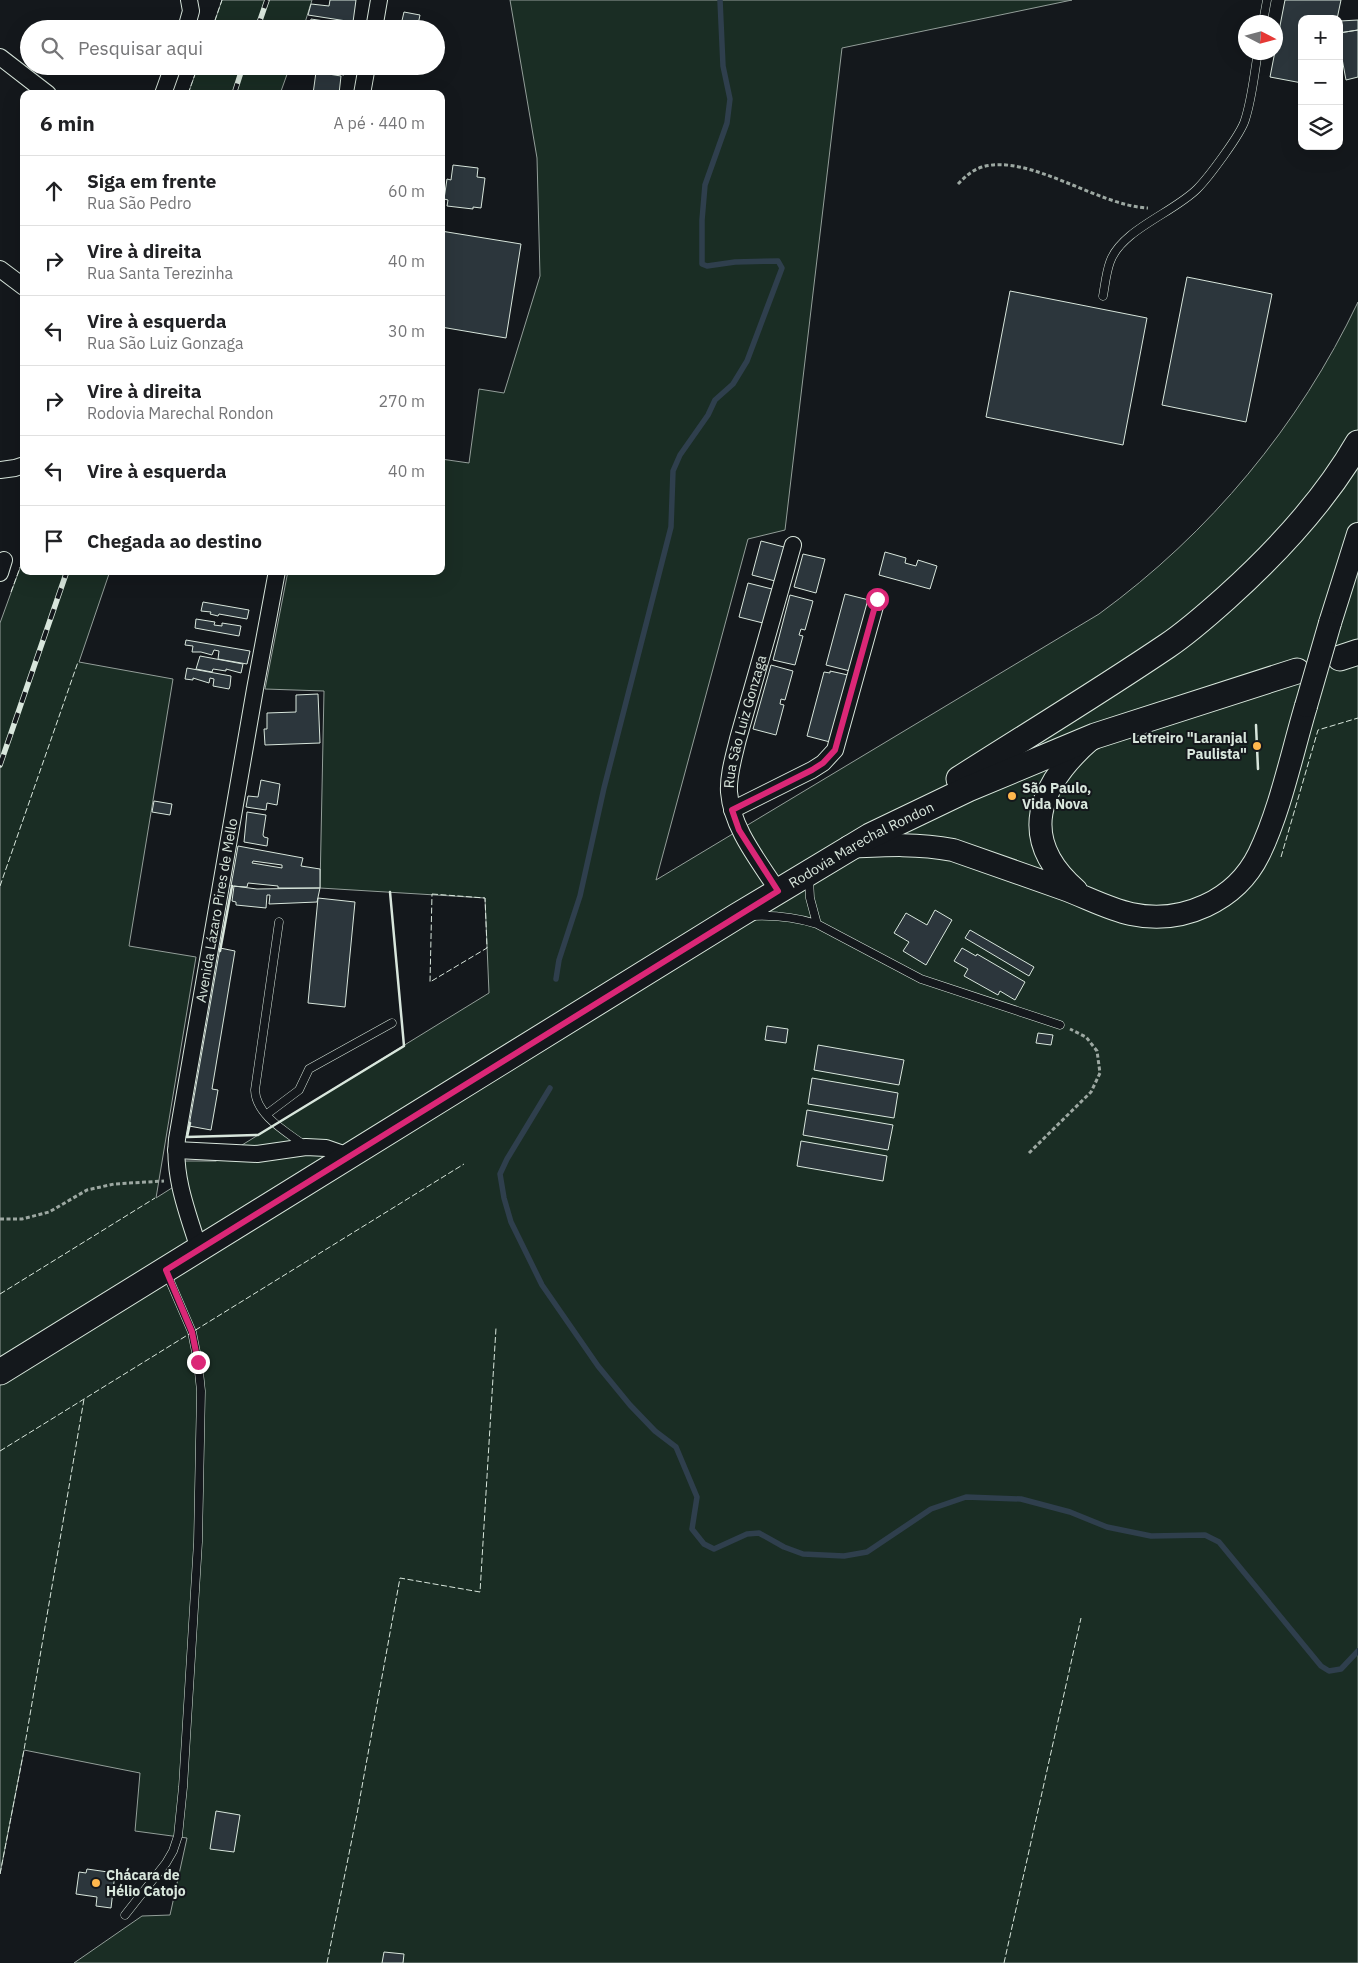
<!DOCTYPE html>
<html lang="pt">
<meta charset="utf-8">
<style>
:root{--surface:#fff;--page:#f6f6f6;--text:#202124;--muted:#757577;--line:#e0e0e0}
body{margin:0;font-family:"IBM Plex Sans",sans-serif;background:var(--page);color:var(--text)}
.controls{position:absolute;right:15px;top:15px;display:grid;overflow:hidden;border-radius:10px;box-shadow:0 5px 20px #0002}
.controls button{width:45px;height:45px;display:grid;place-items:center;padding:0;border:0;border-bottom:1px solid var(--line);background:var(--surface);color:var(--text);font:25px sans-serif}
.compass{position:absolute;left:1238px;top:15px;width:45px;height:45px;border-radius:50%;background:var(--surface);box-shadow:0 5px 20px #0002;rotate:96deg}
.stop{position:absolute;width:15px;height:15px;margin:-11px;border:4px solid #db2777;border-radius:50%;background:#fff}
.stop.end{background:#db2777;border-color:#fff;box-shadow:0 1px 5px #0008}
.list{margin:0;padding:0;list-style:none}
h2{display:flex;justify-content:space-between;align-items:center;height:65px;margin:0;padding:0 20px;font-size:21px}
h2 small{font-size:16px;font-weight:400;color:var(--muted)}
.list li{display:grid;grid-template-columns:32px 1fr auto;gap:15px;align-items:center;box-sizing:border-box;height:70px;padding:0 20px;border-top:1px solid var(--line)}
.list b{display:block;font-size:19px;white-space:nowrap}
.list p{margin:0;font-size:16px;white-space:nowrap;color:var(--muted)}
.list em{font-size:16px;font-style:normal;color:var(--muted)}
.icon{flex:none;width:28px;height:28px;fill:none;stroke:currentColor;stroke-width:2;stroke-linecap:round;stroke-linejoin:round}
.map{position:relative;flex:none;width:1358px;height:1963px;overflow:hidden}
.search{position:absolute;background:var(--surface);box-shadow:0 5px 20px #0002;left:20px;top:20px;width:425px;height:55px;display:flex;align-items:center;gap:12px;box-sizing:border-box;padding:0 18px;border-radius:28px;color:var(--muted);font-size:19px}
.panel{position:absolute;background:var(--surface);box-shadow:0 5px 20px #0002;left:20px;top:90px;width:425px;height:485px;border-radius:10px}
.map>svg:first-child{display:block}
.green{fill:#1a2d24;stroke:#939e99}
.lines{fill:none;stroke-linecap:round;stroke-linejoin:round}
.stream{stroke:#2f3f4d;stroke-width:5.5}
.building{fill:#2c363c;stroke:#d8e6dc;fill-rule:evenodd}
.service-casing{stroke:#d8e6dc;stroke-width:9}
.minor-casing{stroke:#d8e6dc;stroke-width:18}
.secondary-casing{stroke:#d8e6dc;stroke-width:24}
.primary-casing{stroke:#d8e6dc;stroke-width:27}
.path{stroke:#9da8a2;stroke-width:3;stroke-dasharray:4 2.5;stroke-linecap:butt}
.service{stroke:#14181c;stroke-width:8}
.minor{stroke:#14181c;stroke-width:16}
.secondary{stroke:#14181c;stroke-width:22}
.primary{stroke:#14181c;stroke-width:25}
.rail-casing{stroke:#d8e6dc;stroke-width:5.5}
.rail{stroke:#14181c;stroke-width:4;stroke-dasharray:11;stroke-linecap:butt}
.secondary-bridge-casing{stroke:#d8e6dc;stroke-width:24;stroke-linecap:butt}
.secondary-bridge{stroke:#14181c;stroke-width:22}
.fence{stroke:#d8e6dc;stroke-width:1;stroke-dasharray:6 2.5;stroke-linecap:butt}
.wall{stroke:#d8e6dc;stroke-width:2.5}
.route{stroke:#db2777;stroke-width:6}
.poi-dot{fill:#ffb74d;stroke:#14181c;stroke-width:2}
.labels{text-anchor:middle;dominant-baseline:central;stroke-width:4;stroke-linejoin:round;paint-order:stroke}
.street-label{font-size:14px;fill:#d8e6dc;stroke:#14181c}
.poi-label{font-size:14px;font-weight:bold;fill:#d8e6dc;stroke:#14181c;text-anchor:start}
</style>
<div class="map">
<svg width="1358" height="1963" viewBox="0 0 1358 1963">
<rect width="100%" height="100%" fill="#14181c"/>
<path class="green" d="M222 0H312L303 29H212Z
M510 0H1072L842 48 785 530 748 539 656 880 1099 614C1210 533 1299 426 1358 302V1963H74L142 1916 170 1915 187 1838 135 1831 140 1773 24 1750 0 1874V623L24 557V571H110L79 662 173 679 129 946 196 957 156 1198 186 1179 184 1161H216L489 993 485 898 320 888 324 691 265 689 288 571H441V459L469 463 479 389 504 393 540 276 537 158Z
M198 66H290L280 94H188Z"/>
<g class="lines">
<path class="stream" d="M556 979 559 960 580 896 604 788 671 527 673 471 680 455 708 415 715 400 733 384 747 361 782 268 778 261 735 262 707 266 702 264V220L705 185 727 123 730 99 723 66 720 0
M550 1088 507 1159 500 1174 504 1198 511 1222 542 1285 598 1366 630 1405 655 1431 676 1447 697 1497 692 1529 704 1544 714 1549 747 1534 759 1533 784 1547 803 1554 844 1556 867 1552 931 1509 966 1497 1021 1499 1070 1512 1107 1527 1151 1536 1205 1535 1219 1542 1321 1666 1329 1671 1341 1669 1358 1651"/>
</g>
<path class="building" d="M330 0H356L353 22 308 15 311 4 329 6Z
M1285 0H1341L1337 19H1302V83L1270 77Z
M404 12 420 15 417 29H400Z
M311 19 358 26 357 29H309Z
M1358 20V30L1339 33 1340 21Z
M1358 30V77L1346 80 1341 53H1339V33Z
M314 66H345L344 75 313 70Z
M316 72 341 76 339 94H313Z
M453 165 478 168 477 177 485 178 481 208 473 207V209L447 206 448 200 444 199 447 179 451 180Z
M441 231 521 244 506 338 441 327Z
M1187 277 1272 294 1246 422 1162 405Z
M1010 291 1147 318 1123 445 986 417Z
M761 541 784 547 775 581 752 575Z
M885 552 906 558 905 563 916 566 918 560 937 566 930 589 879 575Z
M803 554 825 559 816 593 794 587Z
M748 583 772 589 763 623 739 617Z
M845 594 869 600 850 671 826 665Z
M790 595 813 601 805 630 801 629 799 635 803 636 795 665 773 660Z
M203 602 249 610 247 619 219 614 218 616 210 614 211 612 201 611Z
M196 619 215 622 214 625 222 626V623L241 626 239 636 195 628Z
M186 640 250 651 247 664 218 659 219 651 214 650 212 655 201 652H192L193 646 185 645Z
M200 656 243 664 241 673 226 669V671L213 669 212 672 196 669Z
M771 665 793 671 785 700 781 699 780 704 784 705 776 735 753 729Z
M187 668 231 676 230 686 229 689 213 686 214 679 210 678 209 683 193 678V680L185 679Z
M830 671 848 675 830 742 807 736 824 672 830 673Z
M318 694 320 743 265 745 264 729H267V713L296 712V695Z
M261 780 280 784 277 805 267 803 266 810 246 807 248 796 258 797Z
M154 801 172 804 170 815 152 812Z
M247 812 266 815 263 835 264 837 268 838 267 846 244 842Z
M238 846 303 858 301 866 320 869V888H278V886L248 883 247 887 231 886ZM253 861 282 865V868L252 863Z
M234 886 257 889 320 888 317 902 269 904 270 895H267L266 908 236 905V902L232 901Z
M318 898 355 902 345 1007 308 1003Z
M935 910 952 920 926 965 903 951 909 942 894 933 906 913 927 925Z
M970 930 1034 967 1029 976 965 938Z
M220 948 235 951 212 1089 218 1090 211 1130 189 1126Z
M962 948 976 956 977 954 1025 982 1015 1000 1000 991 998 995 964 976 968 969 954 961Z
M767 1026 788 1029 786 1043 765 1040Z
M1038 1033 1053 1035 1051 1045 1036 1043Z
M818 1045 904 1060 899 1085 814 1070Z
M812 1078 898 1093 894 1118 808 1104Z
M807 1110 893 1125 888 1150 803 1135Z
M801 1141 887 1156 883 1181 797 1166Z
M216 1811 240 1815 234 1852 210 1849Z
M87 1869 115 1873 111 1908 96 1906 97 1897 76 1894 79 1872 86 1873Z
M384 1952 404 1954 403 1963H382Z"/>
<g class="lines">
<g class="service-casing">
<path id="service" d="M1263 22 1267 0
M1103 296C1105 285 1106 273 1110 262 1121 230 1173 213 1197 189 1208 178 1241 134 1245 120 1252 99 1254 75 1258 52
M809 879 810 898 817 924
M752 916C775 915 795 917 817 924L921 979 1060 1025
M279 922 255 1090C256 1115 285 1131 304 1145
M267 1114 299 1090 309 1069 392 1023
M125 1915 166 1863 173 1851 178 1836 183 1787 198 1542 201 1391 198 1362 192 1332 166 1272"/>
</g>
<g class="minor-casing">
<g id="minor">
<path d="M186 29 191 11 189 0"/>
<path d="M374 29 379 0"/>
<path d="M0 57 48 94"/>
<path d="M163 94 173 66"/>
<path d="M362 94 367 66"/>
<path d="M0 269 24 287"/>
<path d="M0 470 15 468 24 465"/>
<path d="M0 573 4 560"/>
<path d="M732 810 812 770 823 763 835 750 877 599"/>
<path id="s1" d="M778 891C759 861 732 829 729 792 728 775 734 756 738 739L793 545"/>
<path d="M176 1150 257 1154 306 1147 326 1148 349 1156"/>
<path id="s2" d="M199 1249C188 1214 173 1177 177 1139L255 689 277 571"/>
</g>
</g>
<g class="secondary-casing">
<path id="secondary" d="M1330 623 1358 534
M849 847C885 845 918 843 953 850 990 863 1027 876 1064 889 1086 897 1108 909 1131 914 1182 925 1236 901 1259 854 1280 811 1292 753 1306 706
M1076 890C1017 839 1038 785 1091 739"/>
</g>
<g class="primary-casing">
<g id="primary">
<path d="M1340 658 1358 652"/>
<path d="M959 779C1028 735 1099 692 1167 646 1188 632 1207 615 1226 598 1276 553 1324 502 1358 443"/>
<path id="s3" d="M0 1372 737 916 870 836 968 789 1095 736 1297 671"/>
</g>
</g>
<path class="path" d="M958 184C965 177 972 170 982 167 1029 153 1098 206 1148 208
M1029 1153 1091 1092 1100 1073 1097 1051 1086 1037 1070 1029
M0 1219H22L49 1212 87 1190 114 1184 164 1181"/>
<use href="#service" class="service"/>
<use href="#minor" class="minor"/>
<use href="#secondary" class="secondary"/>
<use href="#primary" class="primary"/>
<g class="rail-casing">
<path id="rail" d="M257 29 267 0
M234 94 243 66
M0 765 67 571"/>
</g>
<use href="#rail" class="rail"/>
<g class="secondary-bridge-casing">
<path id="secondary-bridge" d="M1306 706 1330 623"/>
</g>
<use href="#secondary-bridge" class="secondary-bridge"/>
<path class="fence" d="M212 29 222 0
M188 94 198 66
M11 592 24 557
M1281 857 1318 730 1358 718
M0 886 78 662
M432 894 485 898 487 948 430 982Z
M0 1294 155 1198
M0 1451 464 1164
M0 1874 24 1750 84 1399
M327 1963 357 1814 400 1578 480 1592 496 1328
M1004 1963 1081 1618"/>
<path class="wall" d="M1256 725 1258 769
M220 951 232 886
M190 1123 187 1137 258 1135 404 1046 390 892"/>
</g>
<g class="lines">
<path class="route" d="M198 1362 192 1332 166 1270 778 891 739 830 732 810 812 770 823 763 835 750 877 599"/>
</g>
<g class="poi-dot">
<circle cx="1257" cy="746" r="5"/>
<circle cx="1012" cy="796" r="5"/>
<circle cx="96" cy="1883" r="5"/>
</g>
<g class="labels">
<g class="street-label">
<text stroke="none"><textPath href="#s1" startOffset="184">Rua São Luiz Gonzaga</textPath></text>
<text stroke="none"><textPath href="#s3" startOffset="1010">Rodovia Marechal Rondon</textPath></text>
<text stroke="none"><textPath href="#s2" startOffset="345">Avenida Lázaro Pires de Mello</textPath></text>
</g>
<g class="poi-label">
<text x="1247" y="738" text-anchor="end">Letreiro "Laranjal<tspan x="1247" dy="16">Paulista"</tspan></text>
<text x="1022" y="788">São Paulo,<tspan x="1022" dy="16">Vida Nova</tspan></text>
<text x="106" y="1875">Chácara de<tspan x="106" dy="16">Hélio Catojo</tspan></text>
</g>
</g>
</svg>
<div class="controls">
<button>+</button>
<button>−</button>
<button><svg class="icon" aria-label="layers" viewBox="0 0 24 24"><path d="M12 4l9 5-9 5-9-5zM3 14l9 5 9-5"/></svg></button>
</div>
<svg class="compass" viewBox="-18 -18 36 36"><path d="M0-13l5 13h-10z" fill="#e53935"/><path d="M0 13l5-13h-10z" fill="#757577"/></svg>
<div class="stop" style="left:877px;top:599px"></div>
<div class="stop end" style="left:198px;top:1362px"></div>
<div class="search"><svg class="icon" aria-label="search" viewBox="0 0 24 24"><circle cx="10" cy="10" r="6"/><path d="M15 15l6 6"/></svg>Pesquisar aqui</div>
<section class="panel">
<h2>6 min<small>A pé · 440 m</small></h2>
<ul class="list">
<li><svg class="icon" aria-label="ahead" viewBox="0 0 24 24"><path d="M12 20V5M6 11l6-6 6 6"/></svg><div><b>Siga em frente</b><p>Rua São Pedro</p></div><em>60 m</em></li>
<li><svg class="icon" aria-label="right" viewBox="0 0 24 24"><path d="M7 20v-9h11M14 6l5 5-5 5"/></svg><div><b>Vire à direita</b><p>Rua Santa Terezinha</p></div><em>40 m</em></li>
<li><svg class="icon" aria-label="left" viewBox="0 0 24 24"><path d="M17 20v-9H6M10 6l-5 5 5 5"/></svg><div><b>Vire à esquerda</b><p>Rua São Luiz Gonzaga</p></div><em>30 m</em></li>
<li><svg class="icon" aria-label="right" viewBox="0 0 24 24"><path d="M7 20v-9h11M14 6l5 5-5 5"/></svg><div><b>Vire à direita</b><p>Rodovia Marechal Rondon</p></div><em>270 m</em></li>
<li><svg class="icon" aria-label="left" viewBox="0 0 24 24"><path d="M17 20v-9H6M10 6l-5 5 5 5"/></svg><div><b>Vire à esquerda</b></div><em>40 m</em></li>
<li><svg class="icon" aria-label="arrive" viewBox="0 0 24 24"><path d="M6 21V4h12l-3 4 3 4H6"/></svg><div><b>Chegada ao destino</b></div></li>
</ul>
</section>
</div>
